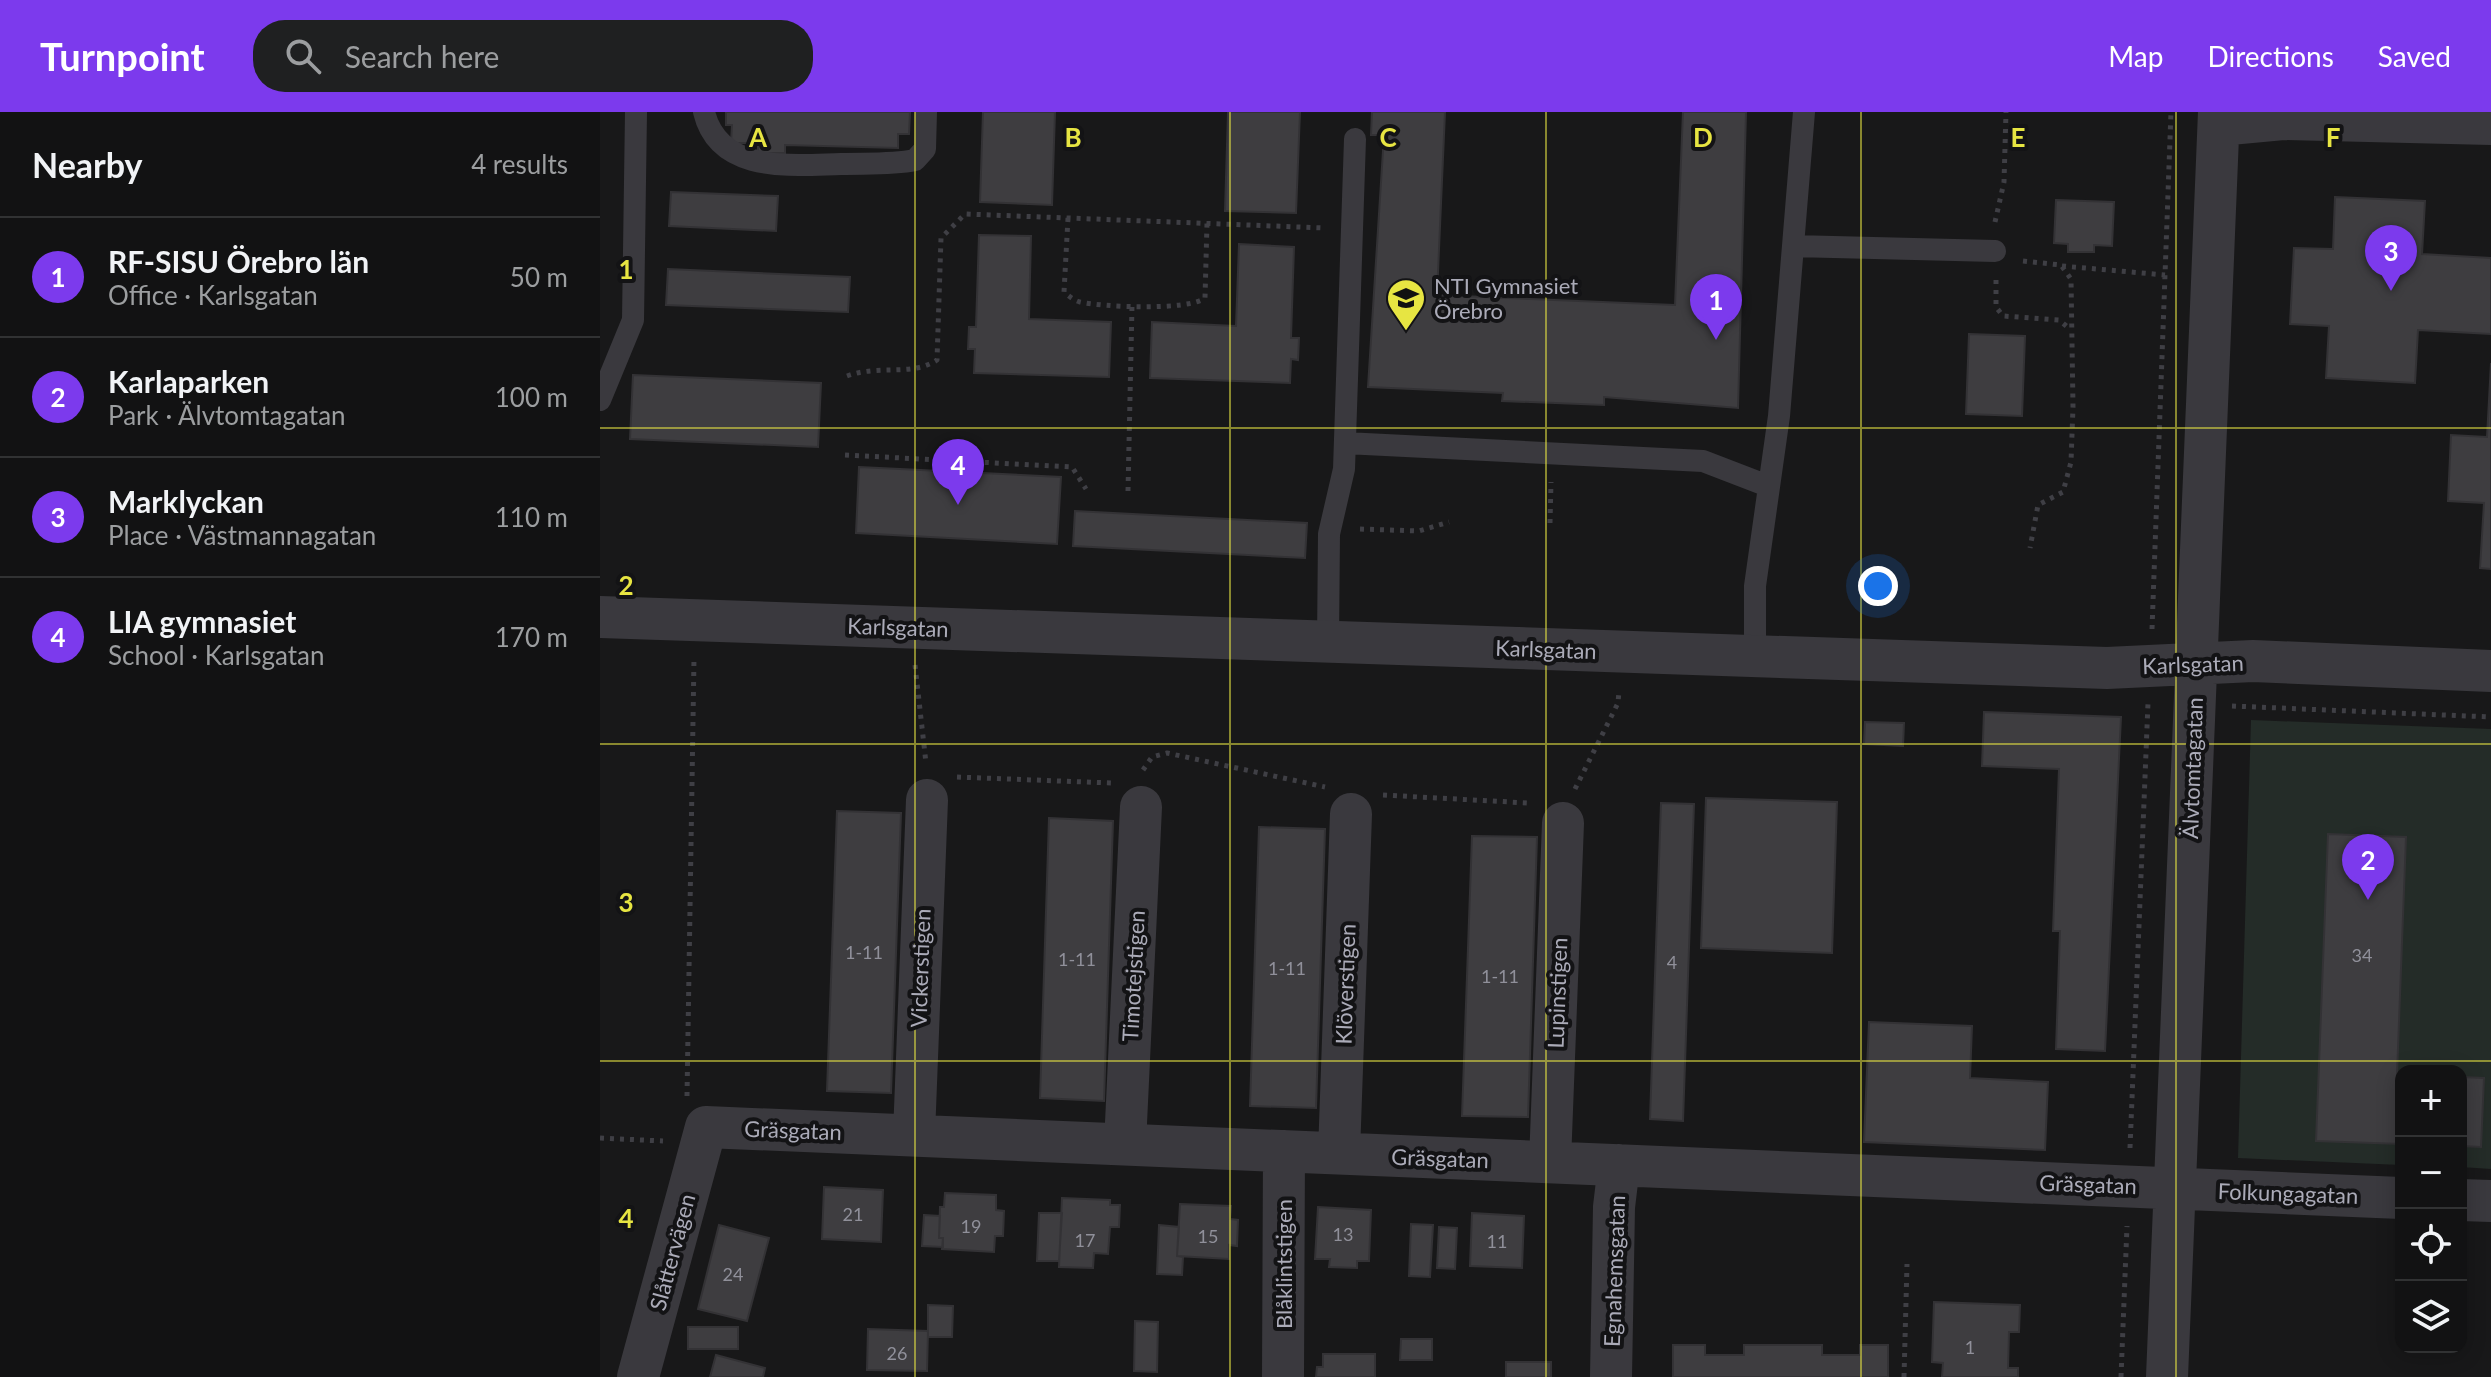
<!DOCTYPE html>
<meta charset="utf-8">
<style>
:root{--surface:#121213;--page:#1f2021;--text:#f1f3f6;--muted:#9c9ea0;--line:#313233;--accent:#7c3aed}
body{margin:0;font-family:Lato,sans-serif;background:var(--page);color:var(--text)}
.controls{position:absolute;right:24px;bottom:24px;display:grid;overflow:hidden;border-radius:16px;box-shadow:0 4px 20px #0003}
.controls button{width:72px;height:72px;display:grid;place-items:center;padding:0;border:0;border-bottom:2px solid var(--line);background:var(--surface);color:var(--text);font:40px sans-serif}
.you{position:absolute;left:1278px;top:474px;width:28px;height:28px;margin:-20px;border:6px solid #fff;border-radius:50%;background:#1a73e8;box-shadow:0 0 0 12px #1a73e833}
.badge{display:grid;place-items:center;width:52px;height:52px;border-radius:50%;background:var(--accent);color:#fff;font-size:26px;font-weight:700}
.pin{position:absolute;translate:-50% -66px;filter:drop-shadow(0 2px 4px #0008)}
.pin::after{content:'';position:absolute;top:42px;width:28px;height:24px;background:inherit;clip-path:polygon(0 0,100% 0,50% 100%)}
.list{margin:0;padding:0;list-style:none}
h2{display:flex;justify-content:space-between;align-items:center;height:104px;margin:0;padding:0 32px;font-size:34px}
h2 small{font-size:26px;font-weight:400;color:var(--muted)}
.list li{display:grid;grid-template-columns:52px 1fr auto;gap:24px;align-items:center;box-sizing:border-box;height:120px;padding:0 32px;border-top:2px solid var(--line)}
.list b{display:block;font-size:30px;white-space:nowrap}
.list p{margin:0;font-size:26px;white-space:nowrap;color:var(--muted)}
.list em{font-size:26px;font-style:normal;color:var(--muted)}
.icon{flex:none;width:44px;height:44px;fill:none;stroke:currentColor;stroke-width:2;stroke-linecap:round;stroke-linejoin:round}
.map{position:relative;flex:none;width:1891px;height:1265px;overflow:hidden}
header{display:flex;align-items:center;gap:48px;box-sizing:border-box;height:112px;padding:0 40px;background:var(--accent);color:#fff}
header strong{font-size:38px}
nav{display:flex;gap:44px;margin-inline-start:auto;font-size:28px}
.search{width:560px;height:72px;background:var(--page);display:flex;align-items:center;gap:20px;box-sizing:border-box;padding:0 28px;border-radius:32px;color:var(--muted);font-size:30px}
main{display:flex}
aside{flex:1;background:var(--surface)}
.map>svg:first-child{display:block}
.green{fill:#242c28}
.building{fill:#3e3d40;stroke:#333235;stroke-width:2}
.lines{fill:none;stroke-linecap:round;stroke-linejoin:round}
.path{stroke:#3f3f45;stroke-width:5;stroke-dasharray:4 6;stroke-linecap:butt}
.lane{stroke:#3a393e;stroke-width:22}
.street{stroke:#3a393e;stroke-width:42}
.grid{fill:none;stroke:#e7e542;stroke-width:2;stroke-opacity:0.55}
.labels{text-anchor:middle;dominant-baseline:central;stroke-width:8;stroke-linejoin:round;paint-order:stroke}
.number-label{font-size:18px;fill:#90909a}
.poi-label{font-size:22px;fill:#ababb8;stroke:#131315;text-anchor:start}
.street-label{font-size:22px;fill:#ababb8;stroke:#131315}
.grid-label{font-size:26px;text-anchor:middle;font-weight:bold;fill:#e7e542;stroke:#131315;stroke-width:8;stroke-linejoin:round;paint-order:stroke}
</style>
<header>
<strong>Turnpoint</strong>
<div class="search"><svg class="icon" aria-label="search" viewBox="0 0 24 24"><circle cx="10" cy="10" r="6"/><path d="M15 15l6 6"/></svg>Search here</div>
<nav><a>Map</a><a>Directions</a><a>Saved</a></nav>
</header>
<main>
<aside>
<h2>Nearby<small>4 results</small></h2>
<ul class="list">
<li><span class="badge">1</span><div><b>RF-SISU Örebro län</b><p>Office · Karlsgatan</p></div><em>50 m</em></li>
<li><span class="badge">2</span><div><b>Karlaparken</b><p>Park · Älvtomtagatan</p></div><em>100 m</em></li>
<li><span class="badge">3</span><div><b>Marklyckan</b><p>Place · Västmannagatan</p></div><em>110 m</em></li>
<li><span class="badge">4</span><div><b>LIA gymnasiet</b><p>School · Karlsgatan</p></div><em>170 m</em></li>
</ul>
</aside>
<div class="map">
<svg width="1891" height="1265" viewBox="0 0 1891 1265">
<rect width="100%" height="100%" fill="#181819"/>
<path class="green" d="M1651 608 1891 617V1057L1861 1055V959H1801V1053L1638 1046Z"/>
<path class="building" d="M126 0H310L309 22H298V36L185 33V41H158V31H131L132 13H126Z
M383 0H455L452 93 380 90Z
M628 0H700L696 101 625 99Z
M772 0H845L837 183 1075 193 1083 0H1146L1138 296 1004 285V293L902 289 903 281 768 275 784 23H771Z
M71 80 178 84 176 119 69 114Z
M1735 85 1825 89 1822 142 1891 146V222L1818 218 1815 271 1726 266 1729 214 1690 212 1694 136 1733 137Z
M1456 88 1514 90 1512 134 1494 133V140H1468V132L1454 131Z
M379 123 431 124 429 207 511 210 509 265 374 261 375 237H368L369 215H376Z
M639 132 694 135 691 226H699L698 248 691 247 690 271 550 266 552 210 636 214Z
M68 157 250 165 248 200 66 193Z
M1369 222 1425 224 1422 304 1366 302Z
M1891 251V457L1880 456 1884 391 1848 389 1851 323 1887 325Z
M33 263 221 271 218 335 30 327Z
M259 355 461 365 457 432 256 421Z
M475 399 707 411 705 446 473 434Z
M1384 600 1521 605 1505 939 1456 937 1460 819H1453L1459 657 1382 654Z
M1265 610 1304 611 1303 634 1264 632Z
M1106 686 1237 690 1232 841 1101 836Z
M1061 691 1094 692 1083 1009 1050 1007Z
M237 699 301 701 291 981 227 979Z
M449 706 513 709 504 989 440 986Z
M659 715 725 717 716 996 650 994Z
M1728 722 1806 725 1797 963H1801V1032L1716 1029Z
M872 724 937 725 928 1005 862 1004Z
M1269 910 1372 914 1370 966 1448 970 1445 1038 1264 1030Z
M1861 965 1884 966 1881 1035 1861 1034Z
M224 1075 283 1078 281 1130 222 1127Z
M345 1081 396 1083V1098L404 1099 403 1124H395L394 1140 342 1137 343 1126H339L340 1095H344Z
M462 1086 510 1088V1093H520L519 1115H510L508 1142 494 1141 493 1156 459 1155Z
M580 1092 631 1094 630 1107 638 1108 637 1134 629 1133V1147L577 1144Z
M718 1095 771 1098 769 1149H757V1156L729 1155 730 1147H715Z
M439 1101H462L459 1149H437Z
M872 1101 924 1104 922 1156 870 1154Z
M324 1103 340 1104 339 1126H343V1135L322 1134Z
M811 1112 833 1113 830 1165 809 1164Z
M119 1113 169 1126 147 1209 98 1197Z
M559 1113 579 1115 577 1144 583 1145 582 1163 557 1162Z
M839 1115 857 1116 855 1157 837 1156Z
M1334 1190 1420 1193 1419 1220H1409L1408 1256H1418V1265H1342L1343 1251 1332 1250Z
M328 1193 353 1194 352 1225H328Z
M535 1209 558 1210 557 1260 534 1259Z
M88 1215H138V1237H88Z
M268 1217 328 1219 327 1259 267 1258Z
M801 1227H832V1248H800Z
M1073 1233H1105V1243H1144V1233H1222V1243H1260V1233H1288V1265H1073Z
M723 1242H775V1265H716L717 1255H723Z
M116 1243 165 1256 163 1265H110Z
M906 1250H951V1265H906Z"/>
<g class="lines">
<path class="path" d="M468 106 464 180C469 184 473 188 480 190 503 195 588 199 605 186L607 111
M1395 110 1404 70 1406 0
M1423 149 1461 153 1471 167 1473 295 1471 350 1463 380 1438 393 1430 436
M1462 154 1565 163
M1396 168V195L1403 204 1459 208 1470 217
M247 264C280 252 311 265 337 248L341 126 365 102 725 116
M245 343 472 355 486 377
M528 379 532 193
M950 411 951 370
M760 417 819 419 849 410
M1552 517 1571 0
M315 553 326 651
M1632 594 1891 605
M543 658 552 645 567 641 725 675
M357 665 511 671
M975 677 1018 591 1019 579
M783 683 928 691
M87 984 94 546
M0 1026 63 1029
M1530 1036 1548 591
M1304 1265 1307 1152
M1521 1265 1527 1114"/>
<path class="lane" d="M104 0C119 62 191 53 241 52 265 51 291 53 315 48L325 37 326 0
M1193 134 1395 139
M0 288 33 208 36 0
M745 331 1103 349 1168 374
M728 530 729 422 744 357 755 27
M1155 544V474L1179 304 1204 0"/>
<path class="street" d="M1619 13 1683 7 1891 12
M0 505 1507 556 1653 549 1891 559
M314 1023 327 688
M525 1032 541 695
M739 1041 751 702
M950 1050 963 711
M1861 1088 1891 1089
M38 1265 106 1015 1801 1086
M683 1265 684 1039
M1011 1265 1014 1095 1019 1053
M1567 1265 1619 0"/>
</g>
<path class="grid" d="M315 0V1265M630 0V1265M946 0V1265M1261 0V1265M1576 0V1265M0 316H1891M0 632H1891M0 949H1891"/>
<defs>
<g id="school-pin" transform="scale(2)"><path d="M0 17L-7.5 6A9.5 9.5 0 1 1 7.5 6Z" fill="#e7e542" stroke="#131315"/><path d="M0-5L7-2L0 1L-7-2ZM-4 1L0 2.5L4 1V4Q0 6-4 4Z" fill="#111"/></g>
</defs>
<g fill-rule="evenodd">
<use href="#school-pin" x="806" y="186"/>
</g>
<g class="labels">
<g class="number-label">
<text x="264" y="840">1-11</text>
<text x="1762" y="843">34</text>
<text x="477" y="847">1-11</text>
<text x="1072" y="850">4</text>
<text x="687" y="856">1-11</text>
<text x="900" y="864">1-11</text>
<text x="253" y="1102">21</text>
<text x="371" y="1114">19</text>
<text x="743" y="1122">13</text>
<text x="608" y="1124">15</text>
<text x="485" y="1128">17</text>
<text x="897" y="1129">11</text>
<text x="133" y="1162">24</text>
<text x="1370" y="1235">1</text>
<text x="297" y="1241">26</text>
</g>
<g class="poi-label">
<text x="834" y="173">NTI Gymnasiet<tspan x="834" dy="25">Örebro</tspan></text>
</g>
<g class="street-label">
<text transform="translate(298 515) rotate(2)">Karlsgatan</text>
<text transform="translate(946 537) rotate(2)">Karlsgatan</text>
<text transform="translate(1593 552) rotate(-2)">Karlsgatan</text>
<text transform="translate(1592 656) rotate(-88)">Älvtomtagatan</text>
<text transform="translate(320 856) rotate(-88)">Vickerstigen</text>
<text transform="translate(533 864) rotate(-87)">Timotejstigen</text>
<text transform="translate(745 872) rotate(-88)">Klöverstigen</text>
<text transform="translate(957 881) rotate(-88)">Lupinstigen</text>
<text transform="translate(193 1018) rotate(2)">Gräsgatan</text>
<text transform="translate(840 1046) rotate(2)">Gräsgatan</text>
<text transform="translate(1488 1072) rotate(2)">Gräsgatan</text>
<text transform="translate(1688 1081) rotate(2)">Folkungagatan</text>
<text transform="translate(72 1140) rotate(-75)">Slåttervägen</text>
<text transform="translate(683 1152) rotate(-90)">Blåklintstigen</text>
<text transform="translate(1014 1159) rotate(-88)">Egnahemsgatan</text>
</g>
</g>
<g class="grid-label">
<text x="158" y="35">A</text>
<text x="473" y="35">B</text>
<text x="788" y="35">C</text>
<text x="1103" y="35">D</text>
<text x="1418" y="35">E</text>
<text x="1733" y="35">F</text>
<text x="26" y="167">1</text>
<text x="26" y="483">2</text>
<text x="26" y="800">3</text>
<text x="26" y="1116">4</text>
</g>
</svg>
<div class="controls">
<button>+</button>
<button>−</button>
<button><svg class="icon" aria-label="locate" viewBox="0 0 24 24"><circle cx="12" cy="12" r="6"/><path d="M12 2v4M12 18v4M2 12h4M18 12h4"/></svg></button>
<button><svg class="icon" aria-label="layers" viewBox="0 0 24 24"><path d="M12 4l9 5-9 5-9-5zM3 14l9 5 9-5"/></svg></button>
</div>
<div class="you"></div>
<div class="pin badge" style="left:1116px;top:228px">1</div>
<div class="pin badge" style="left:1768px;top:788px">2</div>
<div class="pin badge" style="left:1791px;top:179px">3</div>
<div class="pin badge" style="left:358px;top:393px">4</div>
</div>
</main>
